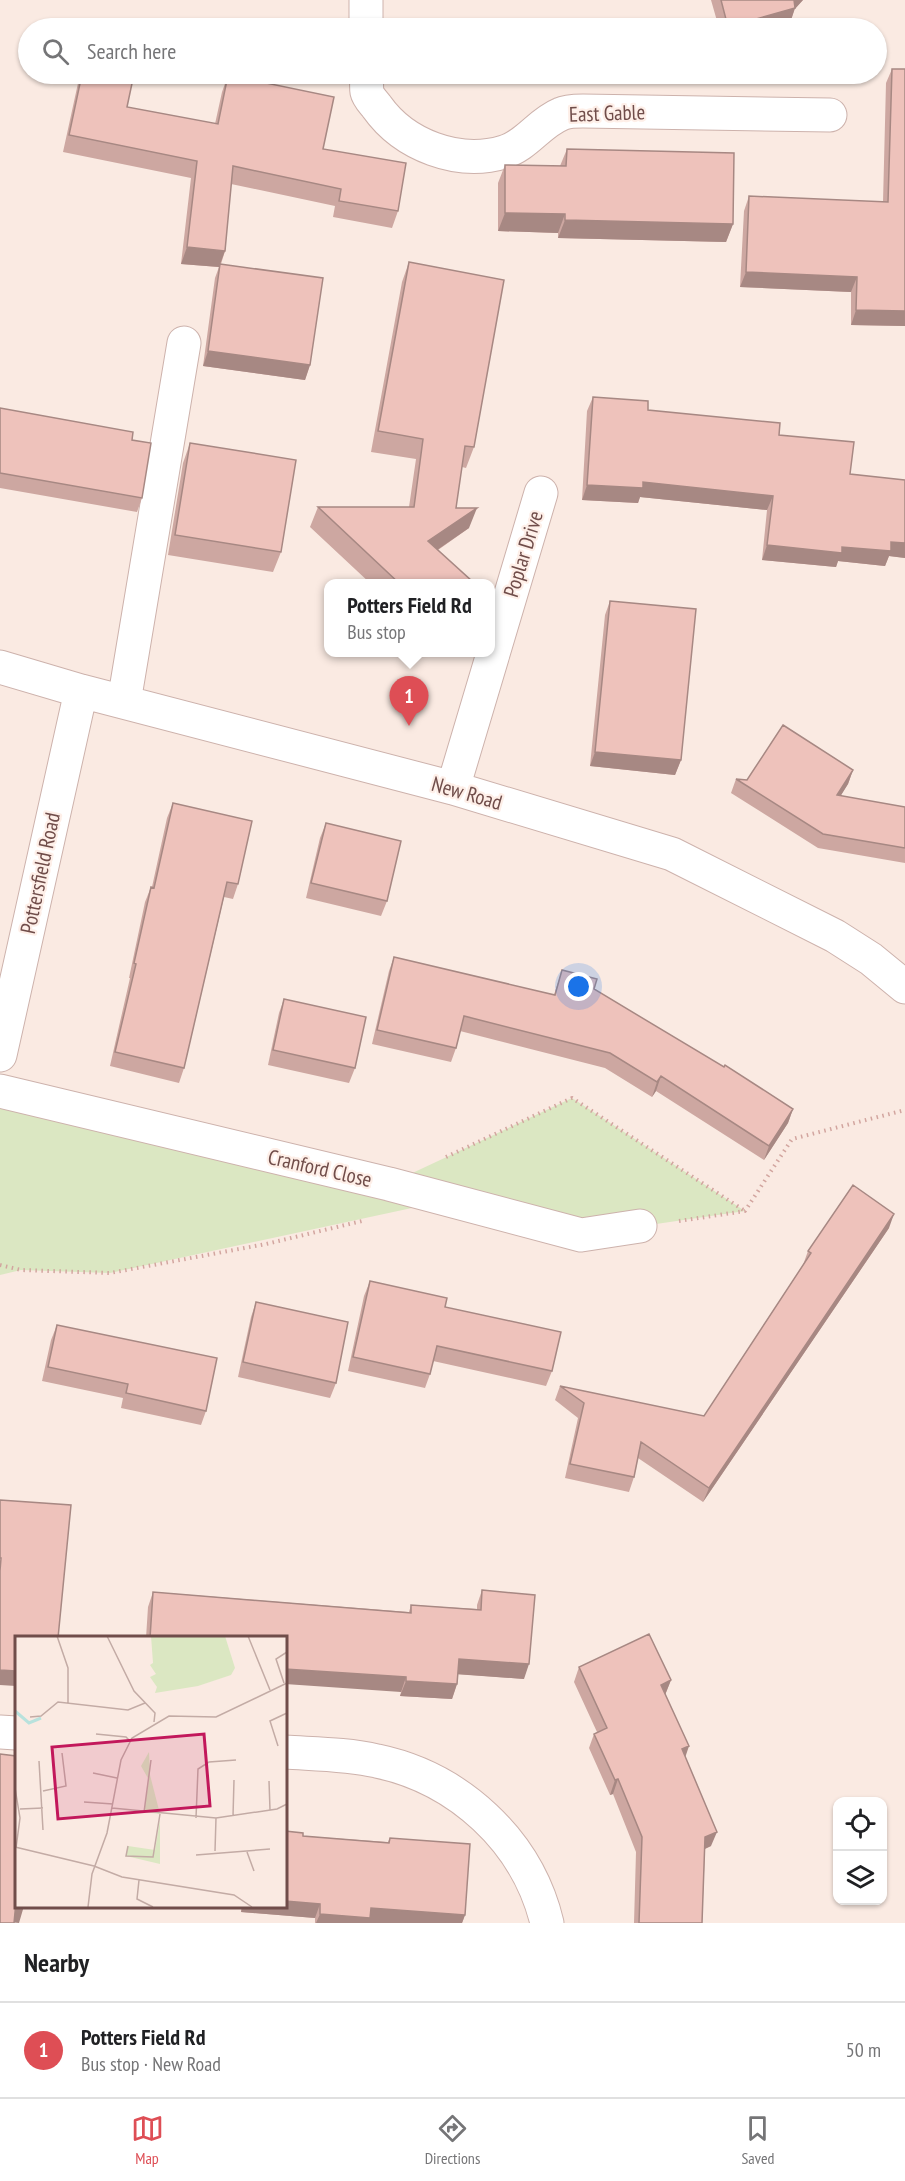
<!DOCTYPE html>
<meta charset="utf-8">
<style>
:root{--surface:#fff;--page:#f6f6f6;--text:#202124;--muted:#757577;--line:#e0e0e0;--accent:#de4e55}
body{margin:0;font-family:"PT Sans Narrow",sans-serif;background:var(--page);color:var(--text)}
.controls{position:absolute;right:18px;bottom:18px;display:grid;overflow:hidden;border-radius:12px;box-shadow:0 2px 4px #0004}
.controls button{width:54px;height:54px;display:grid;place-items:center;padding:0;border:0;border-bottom:2px solid var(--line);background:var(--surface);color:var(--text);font:30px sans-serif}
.you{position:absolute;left:579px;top:987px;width:21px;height:21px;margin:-15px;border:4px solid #fff;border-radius:50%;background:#1a73e8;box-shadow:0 0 0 9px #1a73e833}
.badge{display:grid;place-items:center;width:39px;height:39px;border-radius:50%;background:var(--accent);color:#fff;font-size:20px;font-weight:700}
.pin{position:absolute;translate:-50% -50px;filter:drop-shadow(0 2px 3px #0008)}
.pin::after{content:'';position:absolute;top:32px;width:21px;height:18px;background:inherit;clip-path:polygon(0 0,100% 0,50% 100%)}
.popup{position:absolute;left:324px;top:579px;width:171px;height:78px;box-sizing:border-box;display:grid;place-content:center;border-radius:12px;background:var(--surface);filter:drop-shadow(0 2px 4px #0005);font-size:20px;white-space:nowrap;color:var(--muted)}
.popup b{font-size:22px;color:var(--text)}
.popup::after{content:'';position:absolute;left:50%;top:100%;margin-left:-12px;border:12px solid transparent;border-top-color:var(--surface)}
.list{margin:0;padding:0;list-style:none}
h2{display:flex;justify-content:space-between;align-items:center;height:78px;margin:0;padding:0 24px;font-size:26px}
h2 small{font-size:20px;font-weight:400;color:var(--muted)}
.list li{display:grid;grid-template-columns:39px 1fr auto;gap:18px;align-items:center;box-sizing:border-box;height:96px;padding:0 24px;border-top:2px solid var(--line)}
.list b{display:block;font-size:22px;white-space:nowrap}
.list p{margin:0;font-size:20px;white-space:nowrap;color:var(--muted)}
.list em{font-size:20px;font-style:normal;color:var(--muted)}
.icon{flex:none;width:33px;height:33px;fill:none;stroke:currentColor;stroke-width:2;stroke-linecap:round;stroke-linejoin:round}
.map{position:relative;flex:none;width:905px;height:1923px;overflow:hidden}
.search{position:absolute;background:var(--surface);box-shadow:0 2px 4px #0004;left:18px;right:18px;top:18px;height:66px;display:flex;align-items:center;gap:15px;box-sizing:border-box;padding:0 21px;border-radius:33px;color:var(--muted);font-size:22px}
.sheet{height:174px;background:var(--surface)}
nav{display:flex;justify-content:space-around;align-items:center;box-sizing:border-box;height:84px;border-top:2px solid var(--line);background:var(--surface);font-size:16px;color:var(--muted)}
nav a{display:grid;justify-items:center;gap:3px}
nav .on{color:var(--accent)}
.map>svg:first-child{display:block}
.green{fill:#dbe7c2}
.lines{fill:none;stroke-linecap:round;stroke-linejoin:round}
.minor-casing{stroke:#cdb2ac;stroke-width:35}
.path{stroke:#d2a59f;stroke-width:4;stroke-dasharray:1.5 4.5;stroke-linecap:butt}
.minor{stroke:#fff;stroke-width:33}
.wall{fill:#cda7a1}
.shaded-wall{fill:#a78883}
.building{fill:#eec2bb;stroke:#a78883;stroke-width:1.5}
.labels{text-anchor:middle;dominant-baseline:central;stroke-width:4.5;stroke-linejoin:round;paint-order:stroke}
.street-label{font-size:21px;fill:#704d4a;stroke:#feefe8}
.inset-river{fill:none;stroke:#b8e2dd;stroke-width:3}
.inset-road{fill:none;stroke:#c3aba5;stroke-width:1.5}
.view{fill:#c2185b;fill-opacity:0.15;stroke:#c2185b;stroke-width:3}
.inset-edge{fill:none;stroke:#704d4a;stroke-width:3}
</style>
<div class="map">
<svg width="905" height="1923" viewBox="0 0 905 1923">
<rect width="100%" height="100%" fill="#faeae2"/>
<path class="green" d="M0 1092 389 1184 572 1098 745 1211 581 1235 449 1200 110 1273 21 1270 0 1275Z"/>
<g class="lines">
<g class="minor-casing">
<path id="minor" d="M366 0V28
M367 74C367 79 366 86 367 92 368 97 374 103 377 107 404 145 458 166 504 152 527 145 539 123 561 114 567 111 576 111 583 111L830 115
M0 667 81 691 453 788 672 854 835 936 871 959 905 987
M124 702 184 343
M453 788 541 493
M0 1055 81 691
M0 1091 389 1184 581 1235 640 1226
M0 1732 16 1733
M285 1752C315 1754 347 1754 377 1761 458 1778 527 1840 547 1923"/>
</g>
<path class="path" d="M446 1157 572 1098 745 1211
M679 1221 745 1211 792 1139 905 1110
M0 1265 21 1270 110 1273 266 1244 362 1221"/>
<use href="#minor" class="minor"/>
</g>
<path class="wall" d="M711 0H803L795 8 790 23 770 28H719Z
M892 69H905V326L851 325V292L740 287 744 211 749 196 883 202 886 83Z
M80 74H134L127 107 215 124 222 92 228 75 323 149 398 211 392 228 333 217 335 206 231 184 225 251 221 264 310 365 305 380 203 366 215 278 219 267 181 264 191 178 63 152Z
M567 149 733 224 726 242 558 238V233L498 231V183L505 165 560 166Z
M409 262 474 447 466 468 462 467 456 508 469 528 438 550 472 584H371L310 527 318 507H409L416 459 371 452 402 282Z
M593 397 648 410 779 435 850 474 905 480V558L889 556 885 566 838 561 836 567 762 560 767 510 640 497 638 503 582 500 587 411Z
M0 408 132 440 142 498 137 512 0 488Z
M190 443 281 552 273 572 168 555 183 463Z
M610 601 681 760 675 775 590 766 605 615Z
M853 770 848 784 840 796 905 807V863L818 848 731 793 736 779 747 780Z
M173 803 238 884 233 899 224 897 184 1068 179 1083 110 1066 130 978H129L145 902 151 887H152L167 818Z
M326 823 387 901 381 916 306 898 320 838Z
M394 957 554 995 562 970 594 989 793 1109 788 1123 764 1160 656 1091 652 1097 605 1068 460 1031 456 1048 451 1062 372 1044 389 971Z
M284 999 355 1068 349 1083 268 1065 279 1013Z
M889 1228 703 1502 638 1458 634 1477 629 1492 565 1478 578 1418 555 1400 560 1386 704 1416 803 1265 808 1251Z
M370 1281 445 1307 552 1371 546 1386 433 1361 430 1374 425 1388 348 1371 364 1296Z
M256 1302 336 1383 330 1398 238 1377 251 1317Z
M57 1325 206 1411 201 1425 121 1408 123 1398 42 1381 51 1340Z
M482 1590 524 1679 458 1674 457 1684 452 1699 400 1696 401 1692 285 1638H146L148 1607 153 1592 409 1612 411 1605 477 1609V1605Z
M579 1667 671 1680 665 1695 685 1757 711 1846 705 1849 702 1923H634L636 1852 613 1794 610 1795 589 1748 594 1734 597 1732 574 1682Z
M303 1836 388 1842 390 1838 465 1915 462 1923H315V1918L241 1912V1906H285Z"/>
<path class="shaded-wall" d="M794 0H803L795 9V8L790 23 770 28H728V27Z
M505 213 565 214 558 233 498 231Z
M565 220 733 224 726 242 558 238Z
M187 247 225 251 219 267 181 264Z
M746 272 857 277 851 292 740 287Z
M856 310 905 311V326L851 325Z
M208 351 310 365 305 380 203 366Z
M643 482 773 496 767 510 640 497 638 503 582 500 587 485Z
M477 508 469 528 421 561 428 541Z
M891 542 905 543V558L889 556 885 566 838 561 836 567 762 560 767 545 842 547Z
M595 752 681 760 675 775 590 766Z
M853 770 848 784 832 810 837 795Z
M661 1076 656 1091 652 1097 657 1082Z
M793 1109 788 1123 764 1160 769 1146Z
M894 1214 889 1228 703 1502 709 1488Z
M459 1659 529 1664 524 1679 454 1674Z
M285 1669 406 1677 401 1692 285 1684Z
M0 1670 16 1671V1686L0 1685Z
M671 1680 665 1695 661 1685Z
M406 1681 457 1684 452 1699 400 1696Z
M689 1746 684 1761 682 1749Z
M618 1779 613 1794 610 1795 615 1780Z
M717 1832 711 1846 700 1851 705 1837Z
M285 1901 320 1904 315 1918 241 1912 243 1906H285Z
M16 1902V1906H24L19 1923 9 1922Z
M371 1908 465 1915 462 1923H316L320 1914Z"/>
<path class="building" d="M721 0H794L795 8 728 27Z
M892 69H905V311L856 310 857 277 746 272 749 196 888 202Z
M82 74H134L127 107 218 124 228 75 334 97 323 149 406 163 398 211 339 201 341 189 233 166 225 251 187 247 197 161 69 135Z
M567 149 734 153 733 224 565 220V214L505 213V165L566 166Z
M409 262 504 280 474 447 465 446 456 508H477L428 541 473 582 472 584H400L318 507H414L423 439 378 431Z
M220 264 323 278 310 365 208 351Z
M593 397 648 401V410L780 423 779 435 854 442 850 474 905 480V543L891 542V551L842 547V553L767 545 773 496 643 482V488L587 485Z
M0 408 133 432 132 440 151 443 142 498 0 473Z
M190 443 296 460 281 552 175 535Z
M610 601 696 609 681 760 595 752Z
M783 725 853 770 837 795 905 807V848L823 834 736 779 747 780Z
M173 803 252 821 238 884 227 882 184 1068 115 1052 136 964 134 963 151 887 154 888Z
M326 823 401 841 387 901 311 883Z
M394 957 555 995 562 970 597 979 594 989 724 1067 725 1065 793 1109 769 1146 661 1076 657 1082 610 1053 464 1016 456 1048 377 1030Z
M284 999 366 1017 355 1068 273 1050Z
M853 1185 894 1214 709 1488 641 1442 634 1477 570 1464 584 1403 560 1386 704 1416 811 1253 808 1251Z
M370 1281 447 1298 445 1307 561 1332 552 1371 437 1346 430 1374 353 1357Z
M256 1302 348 1322 336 1383 243 1362Z
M57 1325 217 1358 206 1411 126 1393 128 1384 48 1367Z
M0 1500 71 1505 58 1638H16V1671L0 1670V1571L1 1558H0Z
M482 1590 535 1595 529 1664 459 1659 457 1684 406 1681V1677L285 1669V1638H150L153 1592 411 1613V1605L481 1610Z
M649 1634 671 1680 661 1685 689 1746 682 1749 717 1832 705 1837 702 1923H639L642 1837 618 1779 615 1780 594 1734 607 1728 579 1667Z
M0 1754 16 1756V1902L14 1923H0Z
M285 1831 303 1833V1836L389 1843 390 1838 470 1844 465 1915 371 1908 370 1918 320 1914V1904L285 1901Z"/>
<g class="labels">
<g class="street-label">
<text transform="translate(607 113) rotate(-2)">East Gable</text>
<text transform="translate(523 554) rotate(-73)">Poplar Drive</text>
<text transform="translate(467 793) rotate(16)">New Road</text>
<text transform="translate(40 873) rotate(-78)">Pottersfield Road</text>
<text transform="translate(320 1168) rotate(13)">Cranford Close</text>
</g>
</g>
<g transform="translate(15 1636)">
<rect width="272" height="272" fill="#faeae2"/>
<path d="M136 0H210L220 32 216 39 183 50 140 57 142 51 135 41 141 38 135 29 138 27ZM134 116 135 139 145 178 129 176 134 144 126 130ZM145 184V228L111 220 113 210 140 214Z" fill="#dbe7c2"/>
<path class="inset-river" d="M0 75 14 87 26 82"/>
<path class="inset-road" d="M42 0 53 32V67M92 0 119 55 140 77 139 86M233 0 255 54M269 47 261 23 272 16M15 81 26 80 43 66 113 74 130 67M81 98 111 101 115 105M263 110 255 85 272 77M24 125 28 194M78 137 102 142M254 145 255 174M0 152 5 182 1 212M28 155 51 150 47 117M69 166 98 168M97 172 201 182 262 173 272 168M5 173 28 172M129 176 136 124M218 180 219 144M181 182 183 133 194 126 221 124M113 210 111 220 138 221 145 178M0 211 79 230 107 241 219 259 237 271M200 215 201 182M232 216 239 235M181 219 255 213M124 244 122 263 138 271M73 271 77 238 92 197 106 124 117 102 154 80 201 81 272 47"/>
<path class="view" d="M189 98 195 170 43 183 37 111Z"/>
<rect width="272" height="272" class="inset-edge"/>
</g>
</svg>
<div class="controls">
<button><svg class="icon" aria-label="locate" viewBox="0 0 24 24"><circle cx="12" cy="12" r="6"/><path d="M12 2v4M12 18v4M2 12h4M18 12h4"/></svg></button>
<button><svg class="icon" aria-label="layers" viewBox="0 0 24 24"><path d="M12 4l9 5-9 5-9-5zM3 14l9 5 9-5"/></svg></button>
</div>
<div class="you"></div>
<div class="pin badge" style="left:409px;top:726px">1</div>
<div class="popup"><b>Potters Field Rd</b>Bus stop</div>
<div class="search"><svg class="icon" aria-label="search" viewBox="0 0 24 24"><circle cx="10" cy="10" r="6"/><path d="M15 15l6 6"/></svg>Search here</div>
</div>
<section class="sheet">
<h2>Nearby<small></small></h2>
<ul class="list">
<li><span class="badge">1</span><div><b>Potters Field Rd</b><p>Bus stop · New Road</p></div><em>50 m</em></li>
</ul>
</section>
<nav>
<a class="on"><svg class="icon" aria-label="map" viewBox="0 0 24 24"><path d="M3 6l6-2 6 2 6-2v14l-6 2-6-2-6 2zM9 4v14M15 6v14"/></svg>Map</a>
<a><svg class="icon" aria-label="directions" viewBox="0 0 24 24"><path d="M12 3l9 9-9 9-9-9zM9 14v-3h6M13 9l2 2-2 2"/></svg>Directions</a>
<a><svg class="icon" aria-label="saved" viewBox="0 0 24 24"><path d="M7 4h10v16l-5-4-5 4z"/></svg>Saved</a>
</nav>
